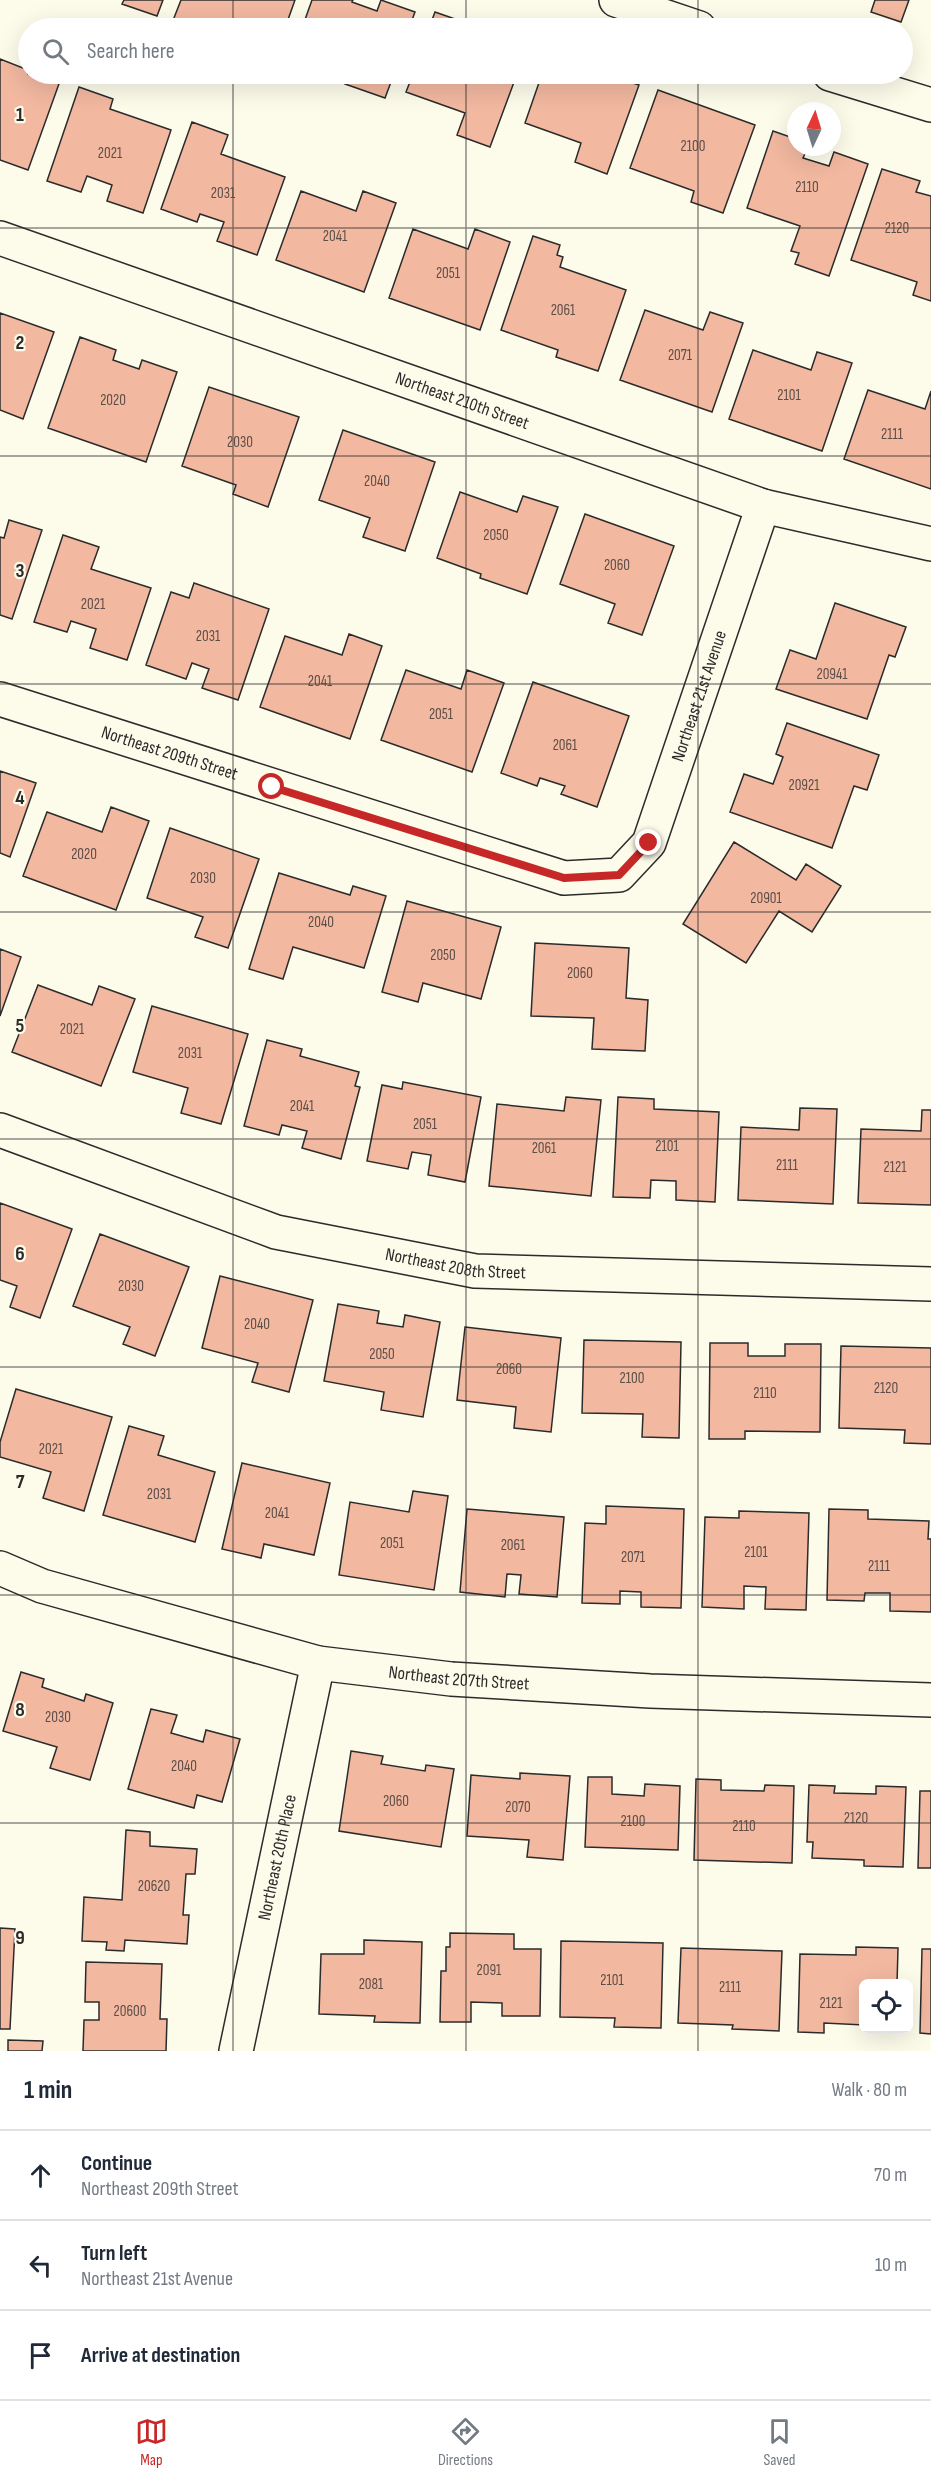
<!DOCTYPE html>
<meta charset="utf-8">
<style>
:root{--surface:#fff;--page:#f6f6f7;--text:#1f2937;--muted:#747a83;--line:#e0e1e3;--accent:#c62828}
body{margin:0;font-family:"Sofia Sans Condensed",sans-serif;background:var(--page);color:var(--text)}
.controls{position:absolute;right:18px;bottom:18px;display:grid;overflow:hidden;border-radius:9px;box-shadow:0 6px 24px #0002}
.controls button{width:54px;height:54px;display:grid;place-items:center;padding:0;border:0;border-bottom:2px solid var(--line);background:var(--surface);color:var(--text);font:30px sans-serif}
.compass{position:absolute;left:787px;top:102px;width:54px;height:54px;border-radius:50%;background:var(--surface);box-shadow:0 6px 24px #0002;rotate:4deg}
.stop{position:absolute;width:18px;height:18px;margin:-14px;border:4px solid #c62828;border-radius:50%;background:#fff}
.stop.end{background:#c62828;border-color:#fff;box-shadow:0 2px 6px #0008}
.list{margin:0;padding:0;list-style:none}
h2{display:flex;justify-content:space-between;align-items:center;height:78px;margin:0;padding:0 24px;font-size:26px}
h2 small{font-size:20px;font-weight:400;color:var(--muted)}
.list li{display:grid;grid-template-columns:39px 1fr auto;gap:18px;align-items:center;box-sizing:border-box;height:90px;padding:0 24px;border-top:2px solid var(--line)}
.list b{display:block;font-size:22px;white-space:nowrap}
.list p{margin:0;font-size:20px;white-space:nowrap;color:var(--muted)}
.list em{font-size:20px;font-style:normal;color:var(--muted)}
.icon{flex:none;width:33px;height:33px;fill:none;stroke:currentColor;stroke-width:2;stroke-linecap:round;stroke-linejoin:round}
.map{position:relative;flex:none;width:931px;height:2051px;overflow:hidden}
.search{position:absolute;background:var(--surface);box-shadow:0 6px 24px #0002;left:18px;right:18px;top:18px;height:66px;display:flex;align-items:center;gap:15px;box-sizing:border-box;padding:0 21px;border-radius:33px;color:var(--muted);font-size:22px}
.sheet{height:348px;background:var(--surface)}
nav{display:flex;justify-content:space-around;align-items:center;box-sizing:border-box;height:84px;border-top:2px solid var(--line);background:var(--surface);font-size:16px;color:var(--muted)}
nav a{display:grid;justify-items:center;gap:3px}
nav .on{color:var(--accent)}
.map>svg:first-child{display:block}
.building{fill:#f2b8a0;stroke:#2b2b2b;stroke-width:1.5}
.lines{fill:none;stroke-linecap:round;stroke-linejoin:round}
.minor-casing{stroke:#2b2b2b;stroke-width:36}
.minor{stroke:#fdfbea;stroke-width:33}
.route{stroke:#c62828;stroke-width:8}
.grid{fill:none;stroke:#2b2b2b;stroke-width:1.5;stroke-opacity:0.55}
.labels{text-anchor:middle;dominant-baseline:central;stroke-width:4.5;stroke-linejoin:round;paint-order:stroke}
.number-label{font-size:15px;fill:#5d4e48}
.street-label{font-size:18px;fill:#2b2b2b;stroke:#fdfbea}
.grid-label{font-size:20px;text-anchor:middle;font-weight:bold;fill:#2b2b2b;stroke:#fdfbea;stroke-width:4.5;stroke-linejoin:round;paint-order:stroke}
</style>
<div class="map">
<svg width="931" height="2051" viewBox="0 0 931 2051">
<rect width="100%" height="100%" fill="#fdfbea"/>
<path class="building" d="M124 0H163L157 16 122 4Z
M181 0H295L285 28H186L172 23Z
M312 0H353L352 2 377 11 381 0 415 12 409 28H302Z
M875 0H909L901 22 871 12Z
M435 12 472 25 470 28H429Z
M0 59 28 70V74H40L60 81 28 170 0 160Z
M348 74H394L385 98 345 84Z
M413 74H517L490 147 457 135 465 113 406 92Z
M542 74H605L639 85 607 174 575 162 581 143 525 123Z
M79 87 113 99 110 109 171 130 143 213 107 201 112 185 87 176 81 192 47 181Z
M658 90 755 125 723 213 691 202 694 191 630 168Z
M192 122 228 135 221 154 285 177 257 255 217 241 224 222 200 214 197 222 161 209Z
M773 131 796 139V147H808L803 158 829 166 834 152 868 164 829 276 795 264 799 253 791 251 800 226 747 208Z
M882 169 920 181 916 192 931 196V301L913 295 917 282 851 260Z
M301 191 356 211 363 191 396 203 364 292 276 260Z
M413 229 468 249 475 229 510 242 480 330 389 298Z
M533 236 560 245 557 255 563 257 560 267 626 290 598 371 556 357 558 350 501 330Z
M645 310 703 330 710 312 743 323 712 412 620 380Z
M0 313 54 332 23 419 0 410Z
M80 337 116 350 113 360 139 369 142 360 177 372 146 462 48 428Z
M753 350 811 370 817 352 852 363 822 451 729 419Z
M209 387 299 417 268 507 233 494 236 485 182 466Z
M868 390 925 409 931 391V489L844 459Z
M343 430 435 462 405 551 363 537 370 518 319 500Z
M460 492 517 512 523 496 558 507 527 594 480 578 481 574 437 558Z
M585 514 674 546 642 635 608 623 615 604 560 584Z
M9 520 42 530 12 619 0 615V537L4 538Z
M63 535 99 547 91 569 151 588 127 660 90 648 96 629 71 621 67 632 34 622Z
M194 583 269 609 238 700 202 688 209 669 192 663 186 679 146 665 171 592 189 598Z
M835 603 906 627 895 657 889 655 867 719 776 689 790 650 816 659Z
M349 634 382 646 350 739 260 707 285 636 342 655Z
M406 670 461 689 467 670 504 683 472 772 381 740Z
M533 682 629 716 597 807 561 794 565 786 540 778 537 786 501 773Z
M787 723 879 755 867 790 854 786 832 848 730 812 744 774 773 784 783 757 776 754Z
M0 771 36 783 10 857 0 853Z
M111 807 149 821 116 910 23 876 47 812 102 832Z
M170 828 259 859 228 948 195 937 203 917 147 898Z
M734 842 796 880 806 864 841 886 812 932 779 911 746 963 683 924Z
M279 873 350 895 353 886 386 896 364 968 293 947 283 979 249 969Z
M407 901 501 927 481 999 423 983 418 1002 382 992Z
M535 943 629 948 626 998 648 1000 645 1051 592 1049 594 1018 531 1016Z
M0 949 21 957 0 1016Z
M38 985 92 1005 99 986 135 999 101 1086 12 1052Z
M152 1006 248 1034 221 1124 181 1113 188 1088 133 1072Z
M267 1040 302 1049 300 1056 359 1072 355 1086 360 1087 341 1159 302 1148 307 1131 282 1125 279 1135 244 1126Z
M403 1082 481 1097 465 1182 428 1175 431 1155 412 1152 408 1169 367 1161 382 1085 402 1089Z
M566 1097 601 1100 591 1196 489 1186 497 1104 564 1111Z
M618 1097 654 1099V1109L719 1112 715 1202 676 1200V1181L651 1180 650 1198 613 1197Z
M800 1108 837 1109 833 1204 738 1200 741 1127 799 1130Z
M922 1110H931V1205L858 1203 861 1129 921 1131Z
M0 1203 72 1229 40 1318 10 1307 17 1286 0 1280Z
M100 1234 189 1267 155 1356 123 1344 130 1327 73 1306Z
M220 1276 313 1300 289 1392 252 1382 258 1363 202 1348Z
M338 1304 379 1311 377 1323 403 1327 405 1315 440 1322 423 1417 381 1410 384 1392 324 1381Z
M465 1327 561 1338 551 1432 514 1428 516 1407 457 1400Z
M584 1340 681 1342 679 1438 642 1437 643 1414 582 1413Z
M710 1343H748V1356H785V1344H821L820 1432 745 1431V1439H709Z
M841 1346 931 1348V1444L904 1443 905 1430 839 1428Z
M16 1389 112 1417 84 1511 43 1498 51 1472 0 1457V1442Z
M129 1426 164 1436 158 1455 215 1472 195 1542 103 1515Z
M242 1463 330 1483 314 1555 264 1544 261 1558 222 1549Z
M413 1491 448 1496 434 1590 339 1575 350 1502 409 1512Z
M606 1506 684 1509 681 1608 641 1607V1592L620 1591V1604L582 1603 585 1523 606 1524Z
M467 1509 564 1517 557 1597 519 1594 521 1575 507 1574 505 1597 460 1592Z
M829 1509 868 1510V1519L929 1521 928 1539H931V1612L890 1611V1593H865L864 1601 827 1600Z
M739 1511 809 1513 806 1610 765 1609 766 1587 744 1586V1609L702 1607 705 1517 739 1518Z
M21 1672 44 1679 42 1687 84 1701 86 1694 113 1703 90 1780 50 1768 57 1747 3 1731Z
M151 1709 177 1715 171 1733 203 1742 206 1730 240 1739 222 1802 197 1795 194 1808 128 1789Z
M351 1751 383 1756 381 1764 425 1771 426 1765 454 1769 441 1847 339 1831Z
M520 1773 570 1776 563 1860 527 1857 529 1840 467 1836 471 1775 520 1779Z
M588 1777H612V1794L644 1796 645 1784 680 1786 678 1850 585 1847Z
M696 1779 721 1780V1790L764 1791 765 1785 794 1786 792 1863 694 1860Z
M809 1785 835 1786 834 1793 876 1794V1786L906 1787 903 1867 864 1866V1860L812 1858 813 1842H807Z
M920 1791H931V1868H918Z
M126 1830 150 1832V1846L197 1849 195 1874H186L183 1915H189L187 1944 125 1940 124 1951 106 1950 107 1942 82 1941 84 1897 122 1900Z
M0 1928 15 1929 10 2029H0Z
M450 1933 514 1934V1949H541L540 2016H502V2003L471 2002V2022H440L441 1971H446V1947H450Z
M364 1940 422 1942 420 2023 374 2022 375 2016 319 2014 321 1954H364Z
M561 1941 663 1943 661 2028 614 2027 615 2018 560 2017Z
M856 1947 898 1948 897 1984H864V2025L824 2023V2033L798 2032 800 1954 856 1955Z
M681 1948 782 1951 779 2031 732 2029 733 2025 678 2023Z
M922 1949H931V2034L920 2033Z
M86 1962 162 1964 160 2019H167L166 2051H83L84 2020H99V2002H85Z
M8 2040 43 2041 42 2051H8Z"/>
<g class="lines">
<g class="minor-casing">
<g id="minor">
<path d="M616 0 699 28"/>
<path d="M830 74 931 105"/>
<path id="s1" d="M0 238 763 506 931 544"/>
<path id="s2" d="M0 699 564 878 619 875 649 843 763 506"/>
<path id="s3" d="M0 1130 276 1232 475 1271 931 1284"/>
<path id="s4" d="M0 1568 42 1586 318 1663 451 1679 650 1691 931 1700"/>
<path id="s5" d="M236 2051 318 1663"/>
</g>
</g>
<use href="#minor" class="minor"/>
</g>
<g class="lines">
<path class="route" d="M272 787 564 878 619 875 649 843"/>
</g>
<path class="grid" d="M233 0V28M466 0V28M698 0V28M233 74V2051M466 74V2051M698 74V2051M0 228H931M0 456H931M0 684H931M0 912H931M0 1139H931M0 1367H931M0 1595H931M0 1823H931"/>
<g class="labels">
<g class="number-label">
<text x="693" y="146">2100</text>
<text x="110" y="153">2021</text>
<text x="807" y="187">2110</text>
<text x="223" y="193">2031</text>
<text x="897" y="228">2120</text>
<text x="335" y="236">2041</text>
<text x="448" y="273">2051</text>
<text x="563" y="310">2061</text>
<text x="680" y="355">2071</text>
<text x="789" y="395">2101</text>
<text x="113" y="400">2020</text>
<text x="892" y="434">2111</text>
<text x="240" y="442">2030</text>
<text x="377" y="481">2040</text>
<text x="496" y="535">2050</text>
<text x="617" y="565">2060</text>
<text x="93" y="604">2021</text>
<text x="208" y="636">2031</text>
<text x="832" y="674">20941</text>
<text x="320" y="681">2041</text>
<text x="441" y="714">2051</text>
<text x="565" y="745">2061</text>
<text x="804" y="785">20921</text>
<text x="84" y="854">2020</text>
<text x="203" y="878">2030</text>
<text x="766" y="898">20901</text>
<text x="321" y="922">2040</text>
<text x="443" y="955">2050</text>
<text x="580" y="973">2060</text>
<text x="72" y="1029">2021</text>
<text x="190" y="1053">2031</text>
<text x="302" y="1106">2041</text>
<text x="425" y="1124">2051</text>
<text x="667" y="1146">2101</text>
<text x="544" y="1148">2061</text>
<text x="787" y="1165">2111</text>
<text x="895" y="1167">2121</text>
<text x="131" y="1286">2030</text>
<text x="257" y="1324">2040</text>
<text x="382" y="1354">2050</text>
<text x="509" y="1369">2060</text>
<text x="632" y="1378">2100</text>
<text x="886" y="1388">2120</text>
<text x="765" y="1393">2110</text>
<text x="51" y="1449">2021</text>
<text x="159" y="1494">2031</text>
<text x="277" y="1513">2041</text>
<text x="392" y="1543">2051</text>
<text x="513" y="1545">2061</text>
<text x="756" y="1552">2101</text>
<text x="633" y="1557">2071</text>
<text x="879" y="1566">2111</text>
<text x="58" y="1717">2030</text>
<text x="184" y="1766">2040</text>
<text x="396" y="1801">2060</text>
<text x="518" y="1807">2070</text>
<text x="856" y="1818">2120</text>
<text x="633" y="1821">2100</text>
<text x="744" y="1826">2110</text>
<text x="154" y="1886">20620</text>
<text x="489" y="1970">2091</text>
<text x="612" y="1980">2101</text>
<text x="371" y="1984">2081</text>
<text x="730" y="1987">2111</text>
<text x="831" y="2003">2121</text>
<text x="130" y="2011">20600</text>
</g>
<g class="street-label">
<text stroke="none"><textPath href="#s1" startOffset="490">Northeast 210th Street</textPath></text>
<text stroke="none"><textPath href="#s2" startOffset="846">Northeast 21st Avenue</textPath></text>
<text stroke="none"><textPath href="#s2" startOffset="178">Northeast 209th Street</textPath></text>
<text stroke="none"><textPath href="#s3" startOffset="477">Northeast 208th Street</textPath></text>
<text stroke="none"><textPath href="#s4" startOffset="474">Northeast 207th Street</textPath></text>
<text stroke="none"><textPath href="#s5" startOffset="198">Northeast 20th Place</textPath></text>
</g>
</g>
<g class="grid-label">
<text x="20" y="121">1</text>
<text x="20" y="349">2</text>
<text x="20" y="577">3</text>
<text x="20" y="804">4</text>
<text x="20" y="1032">5</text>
<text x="20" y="1260">6</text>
<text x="20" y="1488">7</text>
<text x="20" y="1716">8</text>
<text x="20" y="1944">9</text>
</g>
</svg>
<div class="controls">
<button><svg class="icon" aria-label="locate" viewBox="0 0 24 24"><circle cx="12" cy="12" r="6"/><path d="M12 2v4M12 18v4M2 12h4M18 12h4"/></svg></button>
</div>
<svg class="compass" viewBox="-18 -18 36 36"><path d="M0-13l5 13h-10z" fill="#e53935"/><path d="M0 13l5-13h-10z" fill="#747a83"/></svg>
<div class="stop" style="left:272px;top:787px"></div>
<div class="stop end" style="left:649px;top:843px"></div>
<div class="search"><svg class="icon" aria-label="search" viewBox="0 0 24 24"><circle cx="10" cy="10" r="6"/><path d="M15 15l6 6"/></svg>Search here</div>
</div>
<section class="sheet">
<h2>1 min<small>Walk · 80 m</small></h2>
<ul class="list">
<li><svg class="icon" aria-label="ahead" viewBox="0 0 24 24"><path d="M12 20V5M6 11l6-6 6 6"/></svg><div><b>Continue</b><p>Northeast 209th Street</p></div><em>70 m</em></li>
<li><svg class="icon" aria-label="left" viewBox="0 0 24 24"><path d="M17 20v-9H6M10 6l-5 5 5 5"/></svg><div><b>Turn left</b><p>Northeast 21st Avenue</p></div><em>10 m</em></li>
<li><svg class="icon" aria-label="arrive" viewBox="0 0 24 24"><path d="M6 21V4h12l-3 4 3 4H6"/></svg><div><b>Arrive at destination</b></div></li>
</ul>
</section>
<nav>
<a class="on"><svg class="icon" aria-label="map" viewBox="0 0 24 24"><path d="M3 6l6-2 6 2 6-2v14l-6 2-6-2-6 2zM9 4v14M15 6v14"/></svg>Map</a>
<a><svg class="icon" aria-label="directions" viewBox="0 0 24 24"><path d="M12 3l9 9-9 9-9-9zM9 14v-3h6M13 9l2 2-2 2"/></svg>Directions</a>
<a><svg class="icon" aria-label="saved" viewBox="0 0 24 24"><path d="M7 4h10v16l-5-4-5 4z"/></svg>Saved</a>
</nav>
